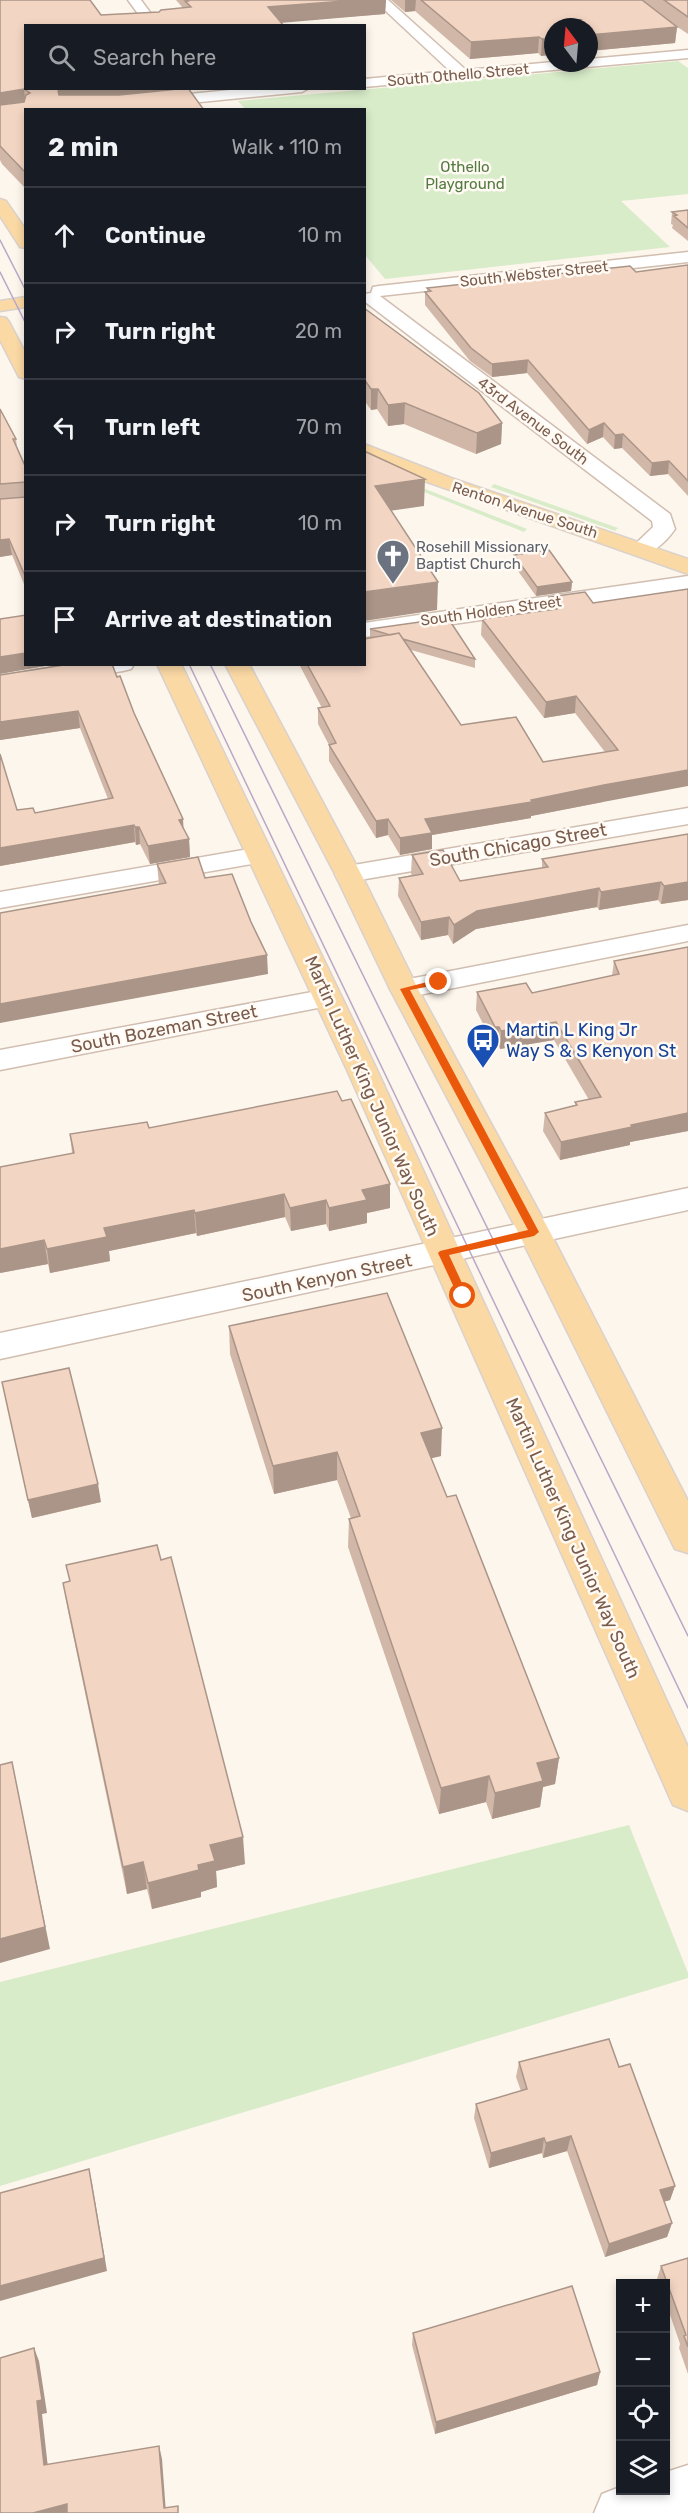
<!DOCTYPE html>
<meta charset="utf-8">
<style>
:root{--surface:#171b24;--page:#242831;--text:#f1f3f6;--muted:#9ea1a6;--line:#363941}
body{margin:0;font-family:Rubik,sans-serif;background:var(--page);color:var(--text)}
.controls{position:absolute;right:18px;bottom:18px;display:grid;overflow:hidden;border-radius:0px;box-shadow:0 3px 9px #0003}
.controls button{width:54px;height:54px;display:grid;place-items:center;padding:0;border:0;border-bottom:2px solid var(--line);background:var(--surface);color:var(--text);font:30px sans-serif}
.compass{position:absolute;left:544px;top:18px;width:54px;height:54px;border-radius:50%;background:var(--surface);box-shadow:0 3px 9px #0003;rotate:344deg}
.stop{position:absolute;width:18px;height:18px;margin:-14px;border:4px solid #ea580c;border-radius:50%;background:#fff}
.stop.end{background:#ea580c;border-color:#fff;box-shadow:0 2px 6px #0008}
.list{margin:0;padding:0;list-style:none}
h2{display:flex;justify-content:space-between;align-items:center;height:78px;margin:0;padding:0 24px;font-size:26px}
h2 small{font-size:20px;font-weight:400;color:var(--muted)}
.list li{display:grid;grid-template-columns:39px 1fr auto;gap:18px;align-items:center;box-sizing:border-box;height:96px;padding:0 24px;border-top:2px solid var(--line)}
.list b{display:block;font-size:22px;white-space:nowrap}
.list em{font-size:20px;font-style:normal;color:var(--muted)}
.icon{flex:none;width:33px;height:33px;fill:none;stroke:currentColor;stroke-width:2;stroke-linecap:round;stroke-linejoin:round}
.map{position:relative;flex:none;width:688px;height:2513px;overflow:hidden}
.search{position:absolute;background:var(--surface);box-shadow:0 3px 9px #0003;left:24px;top:24px;width:342px;height:66px;display:flex;align-items:center;gap:15px;box-sizing:border-box;padding:0 21px;border-radius:0px;color:var(--muted);font-size:22px}
.panel{position:absolute;background:var(--surface);box-shadow:0 3px 9px #0003;left:24px;top:108px;width:342px;height:558px;border-radius:0px}
.map>svg:first-child{display:block}
.green{fill:#d8ecc9}
.lines{fill:none;stroke-linecap:round;stroke-linejoin:round}
.minor-casing{stroke:#d1beb0;stroke-width:3}
.major-casing{stroke:#dad1cd;stroke-width:3}
.minor{fill:#fff;fill-rule:evenodd}
.major{fill:#fbd9a5;fill-rule:evenodd}
.tram{stroke:#b9a8c9;stroke-width:1.5}
.wall{fill:#d1b7a8}
.shaded-wall{fill:#aa9588}
.building{fill:#f3d5c3;stroke:#aa9588;stroke-width:1.5}
.route{fill:#ea580c}
.labels{text-anchor:middle;dominant-baseline:central;stroke-width:5;stroke-linejoin:round;paint-order:stroke}
.far-street-label{font-size:15px;fill:#7a5c4d;stroke:#fffaf3}
.far-park-label{font-size:15px;fill:#537a41;stroke:#fffaf3}
.far-worship-label{font-size:15px;fill:#5b616d;stroke:#fffaf3;text-anchor:start}
.street-label{font-size:18px;fill:#7a5c4d;stroke:#fffaf3}
.transit-label{font-size:18px;fill:#164399;stroke:#fffaf3;text-anchor:start}
</style>
<div class="map">
<svg width="688" height="2513" viewBox="0 0 688 2513">
<rect width="100%" height="100%" fill="#fdf6ec"/>
<path class="green" d="M678 61 688 68V194L621 201 670 247 385 279 365 255 364 110 245 109 238 101Z
M394 480 405 481 527 529 524 532Z
M494 484 618 528 615 531 491 487Z
M629 1825 688 1973V1978L0 2186V1982Z"/>
<g class="lines">
<g class="minor-casing">
<path id="minor" d="M128 0H141L160 26H147Z
M374 0H388L466 70 553 62 589 63V59L688 50V58L364 87V79L450 71Z
M250 88H309L302 92 120 110H61L68 106Z
M688 252V262L380 296 670 514 675 529C666 542 650 558 633 554L630 549 653 527 652 521 364 301 365 294 371 293 373 287 379 286Z
M688 576V590L364 637V623Z
M74 664H134L131 669 123 671 0 690V676Z
M688 808V824L348 882 338 880 335 874 338 868 348 866Z
M260 847 269 849 273 855 269 861 0 908V892Z
M688 925V941L404 998 394 995 390 989 394 983 404 980Z
M328 989 338 992 342 998 338 1004 0 1070V1050Z
M688 1188V1210L0 1359V1333Z
M688 2465V2513H594L602 2494 620 2487V2490H666V2472Z"/>
</g>
<g class="major-casing">
<path id="major" d="M0 199 6 201 26 230V248L20 247 0 216Z
M26 297V307L0 311V301Z
M0 317 6 318 9 322 26 354V379L19 377 17 373 0 340Z
M364 444 451 478 688 559V574L396 471 364 458Z
M157 664H181L377 1070 688 1747V1811L673 1805 347 1070Z
M225 664H249L361 874 418 989 550 1232 688 1501V1553L675 1549 518 1232 390 989 335 874Z"/>
</g>
<use href="#minor" class="minor"/>
<use href="#major" class="major"/>
<path class="tram" d="M0 240 26 291
M0 272 26 324
M189 664 688 1708
M210 664 688 1636"/>
</g>
<path class="wall" d="M0 0 101 15 159 12 183 8 176 0H386L385 14 281 22 26 88 178 89 26 110V189L2 164 0 160Z
M391 0H688V34L676 26 677 27 675 43 589 51V27L541 56 538 53 470 59 415 11 405 12Z
M688 210V241L672 228 673 225 671 224 672 212Z
M688 265V496L668 474 650 476 622 448 614 449 603 437 587 444 527 373 492 377 470 361 425 305V292H427V288L636 272Z
M364 308 502 423 501 444 476 454 404 424 388 426 377 409 371 410 364 400Z
M0 409 16 439 17 447 26 468V589L12 555 0 557Z
M514 555 572 582 571 591 536 596 513 564Z
M688 589 603 802 531 816V818L432 835V849L400 855 388 835 376 838 329 761V745L318 724V708H322L299 664H364L370 638V629L475 659V668L411 650 461 725 543 762 605 752 575 713 544 718 481 635 482 619 548 610 549 597 593 603Z
M0 675 117 677 134 713 183 828 189 839 190 857 150 864 140 844 136 845 135 842 0 866V754L17 810 35 813 108 799 80 728 0 740Z
M688 834V900L661 904 658 900 599 910 597 907 476 929 453 944 448 935 421 940 398 896 399 878 412 875 411 874 412 855 460 881 542 868V859Z
M157 864 205 878 268 974 159 884Z
M688 947V1131L630 1142V1145L560 1160 543 1131 545 1113 575 1106V1102L589 1100 554 1040 500 1049 498 1044 494 1045 476 1010 477 992 532 993 612 976 614 961Z
M149 1128 390 1208 367 1213V1223L329 1231 326 1224 291 1231 285 1217 197 1236 196 1233 109 1251 110 1261 50 1273 48 1264 0 1273 72 1153 70 1134Z
M229 1326 441 1456 431 1458 447 1497 559 1758 555 1784 543 1787 540 1807 492 1819 486 1802 439 1814 348 1547 349 1519 351 1518 337 1480 274 1494 230 1354Z
M2 1382 101 1502 32 1518Z
M69 1581 245 1864 216 1871 217 1887 201 1892V1897L152 1909 147 1889 127 1894 68 1611 63 1583Z
M519 2062 619 2067 675 2186 670 2200 664 2202 672 2223 667 2237 605 2257 567 2151 543 2158 542 2153 489 2168 474 2118 476 2104 521 2091 516 2077Z
M688 2258V2374L679 2348 680 2344 666 2303V2283H659L657 2279 661 2266Z
M413 2333 600 2372 597 2385 435 2434 412 2345Z"/>
<path class="shaded-wall" d="M358 0H386L385 14 268 24V7Z
M405 0H416L415 11 405 12Z
M677 27 675 43 589 51V35Z
M539 37 538 53 470 59 471 42Z
M553 38V55L541 56 542 39Z
M62 88H178V93L60 108 58 91Z
M24 89 26 107 0 110V93Z
M528 360 527 373 492 377V364Z
M371 389H378L377 409 371 410Z
M405 403 404 424 388 426V405Z
M502 423 501 444 476 454 477 433Z
M604 423 603 437 587 444 589 430Z
M623 434 622 448 614 449 615 435Z
M669 461 668 474 650 476 652 463Z
M425 479 424 506 375 513V486Z
M9 539 12 555 0 557V540Z
M438 582 437 610 364 621V592Z
M572 582 571 591 536 596 537 587Z
M26 653V664H57L0 674V657Z
M576 696 575 713 544 718 546 702Z
M78 711 80 728 0 740V722Z
M688 770V786L603 802 531 816V818L432 835V849L400 855V838L425 819 604 785Z
M183 819 184 836 179 820Z
M388 819V835L376 838V821Z
M134 825 135 842 0 866V848Z
M135 827H139L140 844 136 845Z
M189 839 190 857 150 864 148 846Z
M661 882 658 900 599 910 601 892Z
M688 882V900L661 904 664 886Z
M599 888 597 907 476 929 453 944 454 925 477 911Z
M449 917 448 935 421 940V922Z
M267 955 268 974 0 1023V1004Z
M556 1022 554 1040 500 1049 501 1031Z
M495 1027H499L498 1044 494 1045Z
M688 1113V1131L630 1142V1145L560 1160 561 1142 631 1125Z
M390 1184V1208L367 1213V1223L329 1231V1208L362 1190Z
M284 1194 285 1217 197 1236 195 1213Z
M326 1200V1224L291 1231 290 1208Z
M194 1210 196 1233 109 1251 110 1261 50 1273 47 1249 104 1228Z
M44 1240 48 1264 0 1273V1249Z
M442 1428 441 1456 420 1461 421 1433Z
M337 1452V1480L274 1494 273 1466Z
M98 1484 101 1502 32 1518 28 1500Z
M559 1758 555 1784 543 1787 540 1807 492 1819 495 1793 537 1763Z
M12 1762 50 1949 0 1963V1939Z
M489 1776 486 1802 439 1814 441 1788Z
M243 1837 245 1864 216 1871 217 1887 201 1892V1897L152 1909 148 1883 198 1865 210 1845Z
M143 1862 147 1889 127 1894 123 1867Z
M571 2136 567 2151 543 2158 546 2143Z
M544 2138 542 2153 489 2168 491 2153Z
M89 2169 92 2183 107 2271 0 2301V2286Z
M675 2186 670 2200 655 2204 660 2190Z
M672 2223 667 2237 605 2257 609 2244Z
M34 2348 39 2361 47 2413 42 2414 49 2477 44 2465 37 2401Z
M600 2372 597 2385 435 2434 436 2422Z
M159 2446 162 2459 166 2513 164 2508Z
M67 2504 70 2513H33Z"/>
<path class="building" d="M0 0H90L101 15 159 12 161 10 191 7 185 1H188L187 0H358L268 7 284 26H26V88H62L58 91 59 95H119L188 88 204 110H26V171H24L0 146V105L24 102 26 95 30 93 24 89 0 93Z
M421 0H642L677 27 589 35V27H553V38L542 39 539 37 471 42Z
M664 0H688V17Z
M688 210V228L674 216 677 215 672 212Z
M688 265V481L669 461 652 463 623 434 615 435 604 423 589 430 528 360 492 364 471 348 425 292 431 291 427 288 630 266 636 272Z
M364 308 479 393 502 423 477 433 405 403 388 405 378 389H371L364 379Z
M0 409 16 439H13L26 468V482L0 484Z
M364 451 425 479 375 486 438 582 364 592Z
M26 497V578L9 539 0 540V499Z
M549 550 572 582 537 587 514 555Z
M688 589V770L604 785 531 800 532 802 425 819 432 833 400 838 388 819 376 821 329 745 336 743 318 708 330 706 307 664H364V639L399 633 461 725 516 717 543 762 618 750 576 696 546 702 482 619 557 609 549 597 585 592 593 603Z
M26 615V653L0 657V619Z
M448 618 475 659 403 639 399 633 390 635 370 629Z
M70 664H112L117 677 120 676 134 713 183 819 179 820 189 839 148 846 139 827H135L134 825 0 848V754L17 810 33 808 35 813 113 798 78 711 0 722V675Z
M688 834V882L664 886 661 882 601 892 599 888 477 911 454 925 449 917 421 922 399 878 423 874 412 855 443 850 460 881 548 867 542 859Z
M198 857 205 878 232 874 251 922 267 955 0 1004V913L166 883 157 864Z
M688 947V1113L631 1125 632 1127 561 1142 545 1113 577 1105 575 1102 601 1097 556 1022 501 1031 499 1027H495L477 992 526 983 532 993 619 974 614 961Z
M337 1091 342 1101 351 1099 390 1184 362 1190 367 1200 329 1208 326 1200 290 1208 284 1194 195 1213 194 1210 104 1228 107 1237 47 1249 44 1240 0 1249V1167L74 1153 70 1134 147 1122 149 1128Z
M387 1293 442 1428 421 1433 447 1497 456 1495 559 1758 537 1763 543 1781 495 1793 489 1776 441 1788 349 1519 360 1516 337 1452 273 1466 229 1326Z
M69 1368 98 1484 28 1500 2 1382Z
M157 1545 161 1560 171 1557 243 1837 210 1845 215 1861 198 1865 199 1870 148 1883 143 1862 123 1867 63 1583 70 1581 66 1565Z
M12 1762 45 1927 0 1939V1765Z
M609 2039 619 2067 630 2064 675 2186 660 2190 672 2223 609 2244 571 2136 546 2143 544 2138 491 2153 476 2104 527 2089 519 2062Z
M89 2169 104 2258 0 2286V2193Z
M688 2258V2347L684 2336 686 2335 661 2266Z
M572 2286 600 2372 436 2422 413 2333Z
M34 2348 42 2400 37 2401 44 2465 159 2446 164 2508 178 2506V2513H67V2504L33 2513H0V2358Z"/>
<path class="route" d="M439 979 443 982 442 984 410 990 539 1232 534 1236 449 1255 468 1296 463 1300 458 1296 438 1253 440 1251 528 1230 400 989Z"/>
<defs>
<g id="church-pin" transform="scale(1.725)"><path d="M0 17L-7.5 6A9.5 9.5 0 1 1 7.5 6Z" fill="#6b7280" stroke="#fffaf3"/><path d="M-1.2-6h2.4v3.5h3.3v2.4h-3.3V6h-2.4V-.1h-3.3v-2.4h3.3Z" fill="#fff"/></g>
<g id="bus-pin" transform="scale(1.725)"><path d="M0 17L-7.5 6A9.5 9.5 0 1 1 7.5 6Z" fill="#1a4fb4" stroke="#fffaf3"/><path d="M-5-6H5V4H4V6H2V4H-2V6H-4V4H-5ZM-3.5-4V0h7V-4ZM-3.5 1.2v1.5H-2V1.2ZM2 1.2v1.5H3.5V1.2Z" fill="#fff"/></g>
</defs>
<g fill-rule="evenodd">
<use href="#church-pin" x="393" y="556"/>
<use href="#bus-pin" x="483" y="1040"/>
</g>
<g class="labels">
<g class="far-street-label">
<text transform="translate(458 75) rotate(-5)">South Othello Street</text>
<text transform="translate(534 274) rotate(-6)">South Webster Street</text>
<text transform="translate(533 421) rotate(37)">43rd Avenue South</text>
<text transform="translate(525 510) rotate(18)">Renton Avenue South</text>
<text transform="translate(491 611) rotate(-8)">South Holden Street</text>
</g>
<g class="far-park-label">
<text x="465" y="167">Othello<tspan x="465" dy="17">Playground</tspan></text>
</g>
<g class="far-worship-label">
<text x="416" y="547">Rosehill Missionary<tspan x="416" dy="17">Baptist Church</tspan></text>
</g>
<g class="street-label">
<text transform="translate(518 845) rotate(-10)">South Chicago Street</text>
<text transform="translate(164 1029) rotate(-11)">South Bozeman Street</text>
<text transform="translate(372 1096) rotate(66)">Martin Luther King Junior Way South</text>
<text transform="translate(327 1278) rotate(-12)">South Kenyon Street</text>
<text transform="translate(573 1538) rotate(66)">Martin Luther King Junior Way South</text>
</g>
<g class="transit-label">
<text x="506" y="1030">Martin L King Jr<tspan x="506" dy="21">Way S &amp; S Kenyon St</tspan></text>
</g>
</g>
</svg>
<div class="controls">
<button>+</button>
<button>−</button>
<button><svg class="icon" aria-label="locate" viewBox="0 0 24 24"><circle cx="12" cy="12" r="6"/><path d="M12 2v4M12 18v4M2 12h4M18 12h4"/></svg></button>
<button><svg class="icon" aria-label="layers" viewBox="0 0 24 24"><path d="M12 4l9 5-9 5-9-5zM3 14l9 5 9-5"/></svg></button>
</div>
<svg class="compass" viewBox="-18 -18 36 36"><path d="M0-13l5 13h-10z" fill="#e53935"/><path d="M0 13l5-13h-10z" fill="#9ea1a6"/></svg>
<div class="stop" style="left:463px;top:1296px"></div>
<div class="stop end" style="left:439px;top:982px"></div>
<div class="search"><svg class="icon" aria-label="search" viewBox="0 0 24 24"><circle cx="10" cy="10" r="6"/><path d="M15 15l6 6"/></svg>Search here</div>
<section class="panel">
<h2>2 min<small>Walk · 110 m</small></h2>
<ul class="list">
<li><svg class="icon" aria-label="ahead" viewBox="0 0 24 24"><path d="M12 20V5M6 11l6-6 6 6"/></svg><div><b>Continue</b></div><em>10 m</em></li>
<li><svg class="icon" aria-label="right" viewBox="0 0 24 24"><path d="M7 20v-9h11M14 6l5 5-5 5"/></svg><div><b>Turn right</b></div><em>20 m</em></li>
<li><svg class="icon" aria-label="left" viewBox="0 0 24 24"><path d="M17 20v-9H6M10 6l-5 5 5 5"/></svg><div><b>Turn left</b></div><em>70 m</em></li>
<li><svg class="icon" aria-label="right" viewBox="0 0 24 24"><path d="M7 20v-9h11M14 6l5 5-5 5"/></svg><div><b>Turn right</b></div><em>10 m</em></li>
<li><svg class="icon" aria-label="arrive" viewBox="0 0 24 24"><path d="M6 21V4h12l-3 4 3 4H6"/></svg><div><b>Arrive at destination</b></div></li>
</ul>
</section>
</div>
